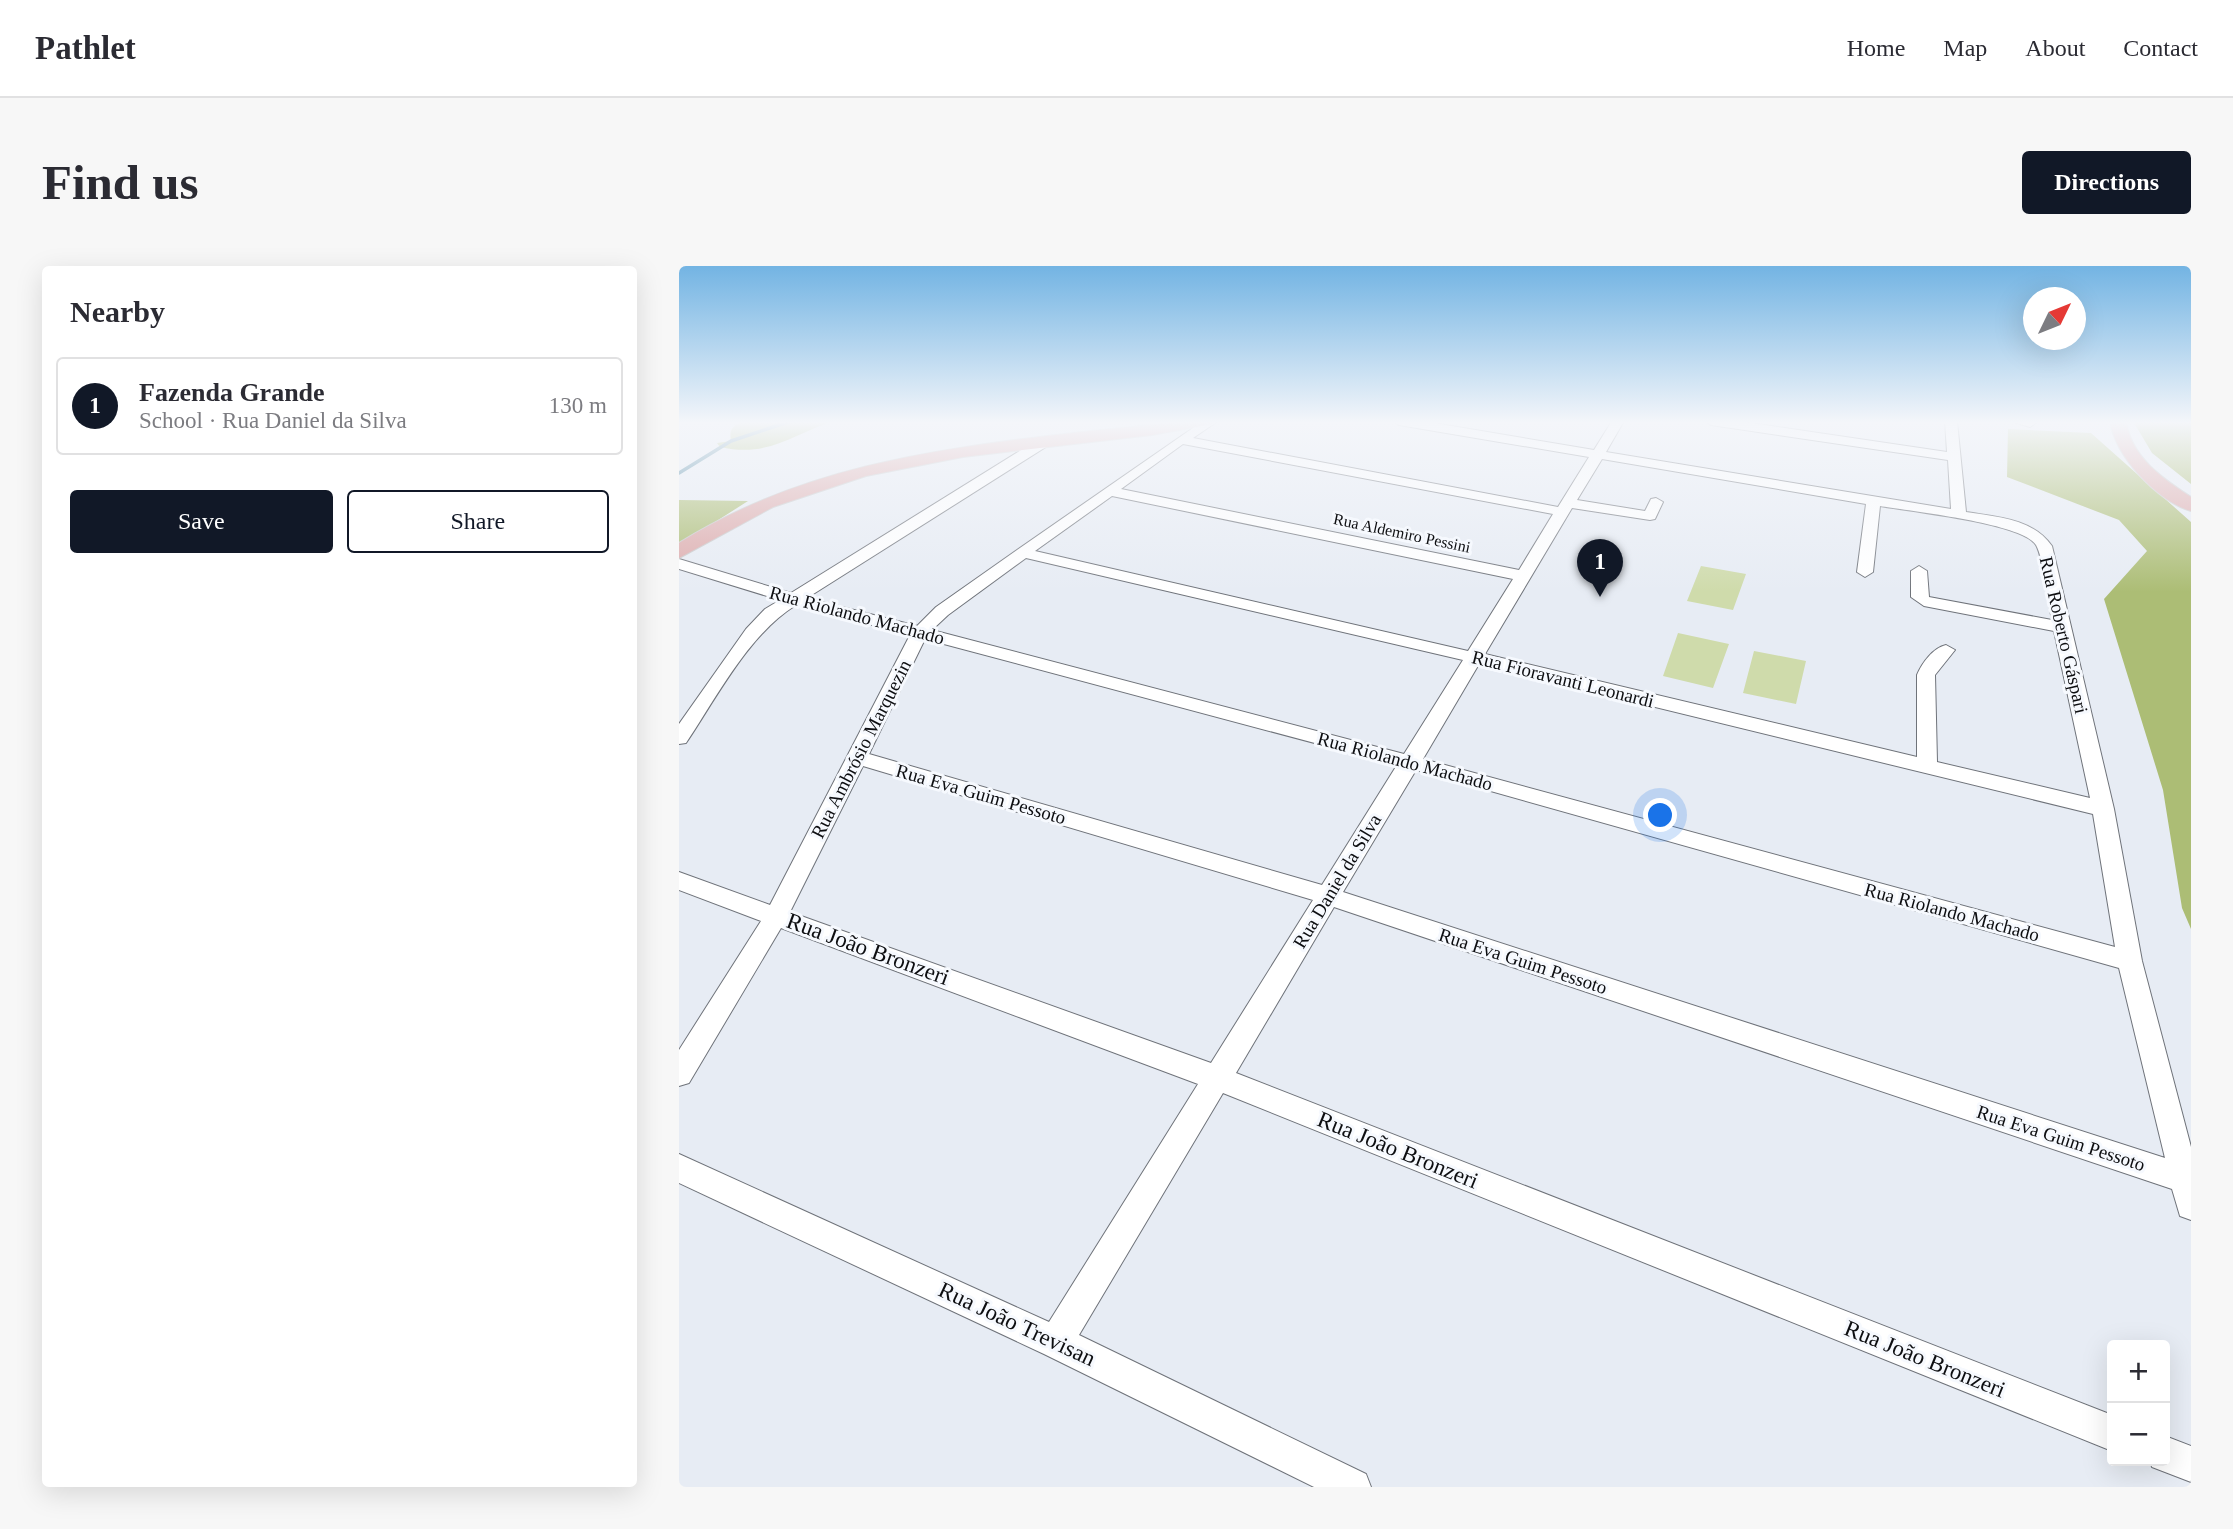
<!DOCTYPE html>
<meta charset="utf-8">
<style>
:root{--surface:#fff;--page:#f7f7f7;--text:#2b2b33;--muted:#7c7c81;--line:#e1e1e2;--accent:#111827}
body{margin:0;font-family:"Times New Roman",serif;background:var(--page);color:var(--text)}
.controls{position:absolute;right:21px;bottom:21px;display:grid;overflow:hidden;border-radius:7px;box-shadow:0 7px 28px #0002}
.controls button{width:63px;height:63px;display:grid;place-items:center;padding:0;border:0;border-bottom:2px solid var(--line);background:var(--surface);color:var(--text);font:35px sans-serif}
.compass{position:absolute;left:1344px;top:21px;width:63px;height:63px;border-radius:50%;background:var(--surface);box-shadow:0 7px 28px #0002;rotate:47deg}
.you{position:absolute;left:982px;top:550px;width:24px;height:24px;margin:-18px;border:5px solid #fff;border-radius:50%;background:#1a73e8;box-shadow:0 0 0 10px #1a73e833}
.badge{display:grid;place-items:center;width:46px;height:46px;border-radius:50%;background:var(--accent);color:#fff;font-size:23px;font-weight:700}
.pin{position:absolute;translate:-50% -58px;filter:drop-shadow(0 2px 4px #0008)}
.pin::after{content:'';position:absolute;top:37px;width:24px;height:21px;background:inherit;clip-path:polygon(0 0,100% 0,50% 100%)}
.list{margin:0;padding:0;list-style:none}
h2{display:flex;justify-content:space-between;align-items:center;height:91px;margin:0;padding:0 28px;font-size:30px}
h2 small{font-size:23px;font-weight:400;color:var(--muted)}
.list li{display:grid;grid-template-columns:46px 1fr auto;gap:21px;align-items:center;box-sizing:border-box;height:98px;margin:0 14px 14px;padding:0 14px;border:2px solid var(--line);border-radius:7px}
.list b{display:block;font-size:26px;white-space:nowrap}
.list p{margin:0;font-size:23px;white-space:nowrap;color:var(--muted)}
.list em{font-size:23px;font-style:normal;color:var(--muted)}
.actions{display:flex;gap:14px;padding:21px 28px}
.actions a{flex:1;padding:16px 0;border:2px solid var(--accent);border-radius:7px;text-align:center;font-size:24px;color:var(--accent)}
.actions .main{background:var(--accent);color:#fff}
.map{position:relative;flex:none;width:1512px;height:1221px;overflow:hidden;border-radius:7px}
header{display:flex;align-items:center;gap:42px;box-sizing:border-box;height:98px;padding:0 35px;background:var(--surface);border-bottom:2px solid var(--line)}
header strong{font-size:33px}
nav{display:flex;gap:38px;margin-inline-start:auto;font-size:24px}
.intro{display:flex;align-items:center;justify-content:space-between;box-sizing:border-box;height:168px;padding:0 42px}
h1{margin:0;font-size:49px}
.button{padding:18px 32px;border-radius:7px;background:var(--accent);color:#fff;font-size:24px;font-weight:700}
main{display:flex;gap:42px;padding:0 42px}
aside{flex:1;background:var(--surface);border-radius:7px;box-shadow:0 7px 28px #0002}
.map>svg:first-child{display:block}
.green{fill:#cfdbab}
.forest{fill:#acbd75}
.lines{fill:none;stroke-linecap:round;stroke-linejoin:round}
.stream{stroke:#49839f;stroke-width:3.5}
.minor-casing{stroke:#6f737a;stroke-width:2}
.major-casing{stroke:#cacacb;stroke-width:2}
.minor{fill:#fff;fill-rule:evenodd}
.major{fill:#ddabac;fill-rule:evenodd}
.labels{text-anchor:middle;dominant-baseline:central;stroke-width:6;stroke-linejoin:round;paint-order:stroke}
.far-street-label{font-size:16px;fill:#0d0e11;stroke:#f6f9fe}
.street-label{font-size:19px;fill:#0d0e11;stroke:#f6f9fe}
.near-street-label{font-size:23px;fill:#0d0e11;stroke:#f6f9fe}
</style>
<header>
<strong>Pathlet</strong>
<nav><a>Home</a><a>Map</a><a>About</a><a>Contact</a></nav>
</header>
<div class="intro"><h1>Find us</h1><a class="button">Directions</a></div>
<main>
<aside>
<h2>Nearby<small></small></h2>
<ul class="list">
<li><span class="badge">1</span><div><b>Fazenda Grande</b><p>School · Rua Daniel da Silva</p></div><em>130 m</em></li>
</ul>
<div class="actions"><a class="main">Save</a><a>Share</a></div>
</aside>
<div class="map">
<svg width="1512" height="1221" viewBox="0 0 1512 1221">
<rect width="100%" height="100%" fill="#e7ecf4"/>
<path class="green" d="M1022 300 1067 308 1054 344 1008 335Z
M999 367 1050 378 1034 422 984 410Z
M1075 385 1127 395 1117 438 1064 427Z"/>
<path class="forest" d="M64 155H155C113 168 91 192 41 181L38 177 52 175C50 163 53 161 64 155Z
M1454 155H1512V218L1473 187Z
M1329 163 1412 167 1512 256V663L1503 642 1484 524 1425 333 1468 285 1440 254 1328 211Z
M0 234 69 235 0 279Z"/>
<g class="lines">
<path class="stream" d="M0 207 52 175 112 155"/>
<g class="minor-casing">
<path id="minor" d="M524 155H539L514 172 879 241 910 191 720 159 714 155H743L915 184 933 155H945L927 186 1272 243 1269 194 1032 159 1026 155H1058L1268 186 1266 155H1278L1287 246C1318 251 1353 252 1373 280L1435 543 1463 695 1512 881V954L1501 950 1493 923 655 641 557 807 1433 1149V1185L544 827 400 1069 687 1208 692 1221H635L365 1088 0 917V888L370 1056 519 818 102 662 10 817 0 820V784L82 655 0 624V606L91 639 231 369 117 339C69 369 38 431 7 477L0 478V458L67 363 86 343 101 334 0 303V293L112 327 360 173H370V179L128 332 238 360 257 341 338 284ZM504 178 874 248 840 304 442 223ZM923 193 1187 238 1178 306 1186 311 1194 306 1201 240C1229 245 1344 257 1357 279 1365 293 1369 336 1373 354L1250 331 1248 305 1240 300 1232 305V331L1245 340 1375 365 1411 532 1258 496 1256 409 1276 384 1267 379C1254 382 1243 397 1238 409V491L806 388 893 242 971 254 976 253 984 236 977 232 972 233 966 245 898 234ZM433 230 834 313 789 385 356 285ZM347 292 784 394 725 488 253 364 269 349ZM246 373 718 499 643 619 190 488ZM800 398 1414 548 1436 681 744 493ZM184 500 634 634 532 797 111 646ZM737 504 1440 702 1486 892 664 626Z
M1331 155H1356L1357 157 1351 161Z
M1486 1170 1512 1180V1216L1473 1201 1471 1195H1486Z"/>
</g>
<g class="major-casing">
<path id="major" d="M501 155H535L533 158 473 169 284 191 187 210 94 241 0 292V277C119 203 248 184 385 168 423 163 463 161 501 155Z
M1431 155H1447C1452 191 1483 212 1512 231V245C1479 236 1435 189 1431 155Z"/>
</g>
<use href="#minor" class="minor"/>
<use href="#major" class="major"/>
</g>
<linearGradient id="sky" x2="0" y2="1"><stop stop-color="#73b4e3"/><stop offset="0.48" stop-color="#f4f6fa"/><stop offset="1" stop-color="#f4f6fa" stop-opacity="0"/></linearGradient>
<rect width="1512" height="326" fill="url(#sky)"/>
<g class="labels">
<g class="far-street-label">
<text transform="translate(723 267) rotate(12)">Rua Aldemiro Pessini</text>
</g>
<g class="street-label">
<text transform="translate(178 349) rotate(15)">Rua Riolando Machado</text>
<text transform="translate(1385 369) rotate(77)">Rua Roberto Gáspari</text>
<text transform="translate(884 413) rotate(14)">Rua Fioravanti Leonardi</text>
<text transform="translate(182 483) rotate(-63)">Rua Ambrósio Marquezin</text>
<text transform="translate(726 495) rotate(15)">Rua Riolando Machado</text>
<text transform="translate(302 528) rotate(16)">Rua Eva Guim Pessoto</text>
<text transform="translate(658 615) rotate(-59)">Rua Daniel da Silva</text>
<text transform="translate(1273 646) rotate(15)">Rua Riolando Machado</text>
<text transform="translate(844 695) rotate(18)">Rua Eva Guim Pessoto</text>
<text transform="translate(1382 872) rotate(18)">Rua Eva Guim Pessoto</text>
</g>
<g class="near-street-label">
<text transform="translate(189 683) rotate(20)">Rua João Bronzeri</text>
<text transform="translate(719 884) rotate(22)">Rua João Bronzeri</text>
<text transform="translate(338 1058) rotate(25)">Rua João Trevisan</text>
<text transform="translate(1246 1093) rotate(22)">Rua João Bronzeri</text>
</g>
</g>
</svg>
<div class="controls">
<button>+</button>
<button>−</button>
</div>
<svg class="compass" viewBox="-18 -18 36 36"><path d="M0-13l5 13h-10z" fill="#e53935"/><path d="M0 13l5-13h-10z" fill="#7c7c81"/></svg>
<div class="you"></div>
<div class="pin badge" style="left:921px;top:331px">1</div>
</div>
</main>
